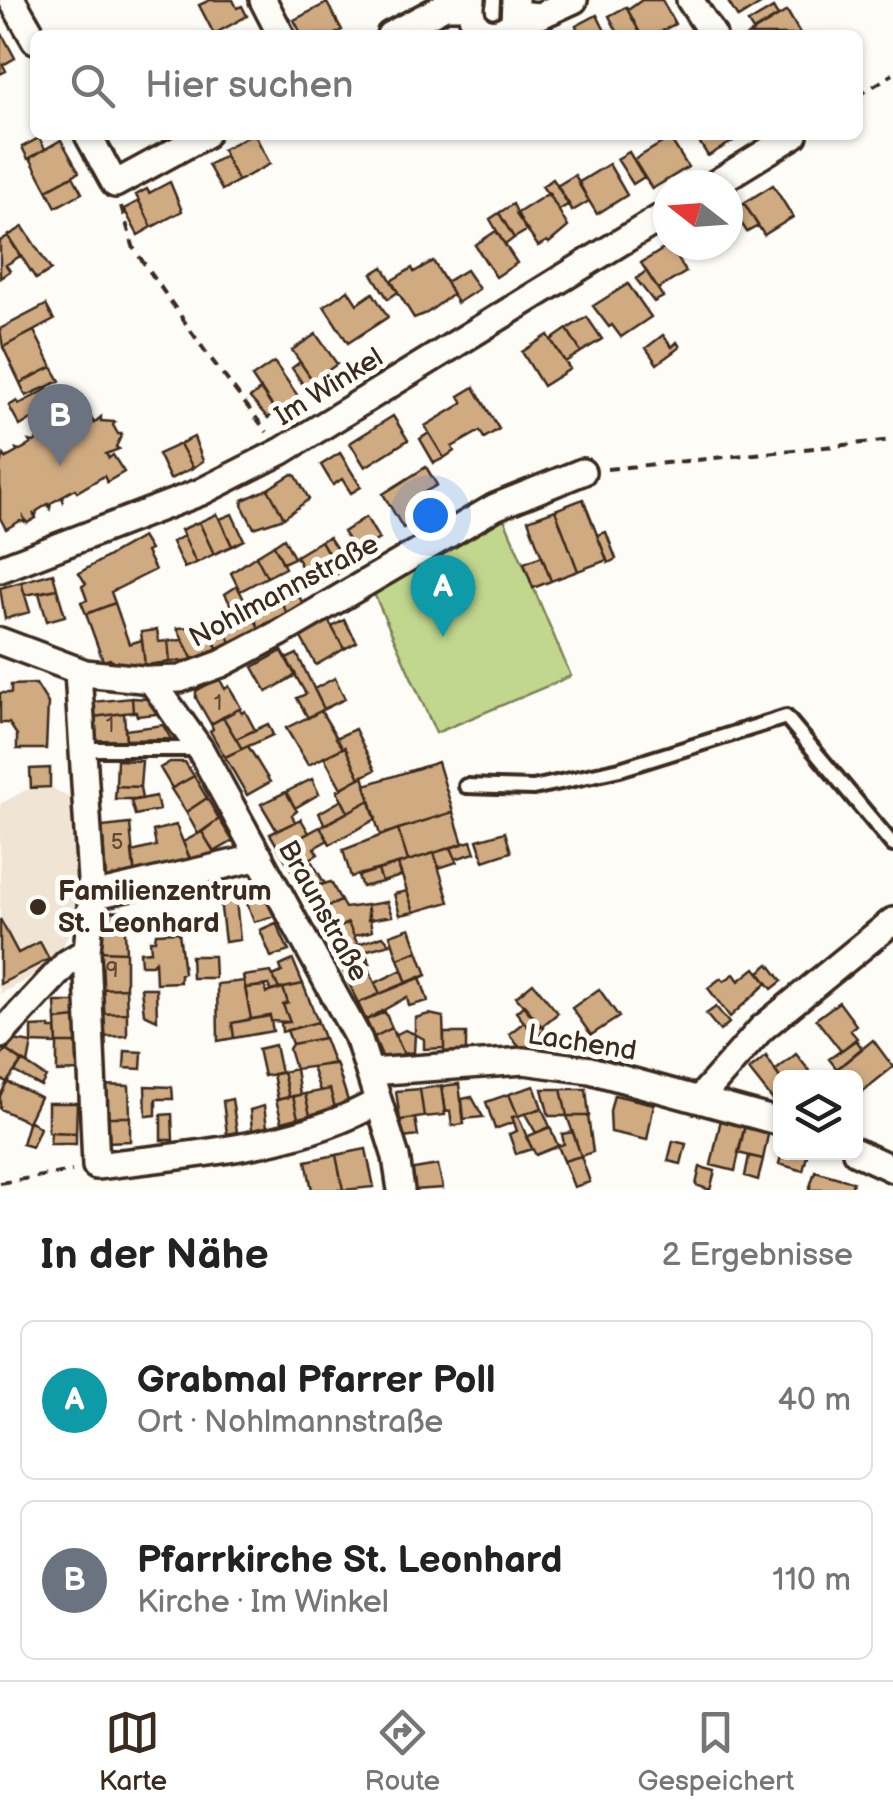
<!DOCTYPE html>
<html lang="de">
<meta charset="utf-8">
<style>
:root{--surface:#fff;--page:#f6f6f6;--text:#222;--muted:#767676;--line:#e0e0e0;--accent:#3b2a1e}
body{margin:0;font-family:"Balsamiq Sans",sans-serif;background:var(--page);color:var(--text)}
.controls{position:absolute;right:30px;bottom:30px;display:grid;overflow:hidden;border-radius:15px;box-shadow:0 2px 8px #0004}
.controls button{width:90px;height:90px;display:grid;place-items:center;padding:0;border:0;border-bottom:2px solid var(--line);background:var(--surface);color:var(--text);font:50px sans-serif}
.compass{position:absolute;left:653px;top:170px;width:90px;height:90px;border-radius:50%;background:var(--surface);box-shadow:0 2px 8px #0004;rotate:287deg}
.you{position:absolute;left:430px;top:515px;width:35px;height:35px;margin:-25px;border:8px solid #fff;border-radius:50%;background:#1a73e8;box-shadow:0 0 0 15px #1a73e833}
.badge{display:grid;place-items:center;width:65px;height:65px;border-radius:50%;background:var(--accent);color:#fff;font-size:32px;font-weight:700}
.pin{position:absolute;translate:-50% -82px;filter:drop-shadow(0 2px 5px #0008)}
.pin::after{content:'';position:absolute;top:52px;width:35px;height:30px;background:inherit;clip-path:polygon(0 0,100% 0,50% 100%)}
.list{margin:0;padding:0;list-style:none}
h2{display:flex;justify-content:space-between;align-items:center;height:130px;margin:0;padding:0 40px;font-size:42px}
h2 small{font-size:32px;font-weight:400;color:var(--muted)}
.list li{display:grid;grid-template-columns:65px 1fr auto;gap:30px;align-items:center;box-sizing:border-box;height:160px;margin:0 20px 20px;padding:0 20px;border:2px solid var(--line);border-radius:15px}
.list b{display:block;font-size:38px;white-space:nowrap}
.list p{margin:0;font-size:32px;white-space:nowrap;color:var(--muted)}
.list em{font-size:32px;font-style:normal;color:var(--muted)}
.icon{flex:none;width:55px;height:55px;fill:none;stroke:currentColor;stroke-width:2;stroke-linecap:round;stroke-linejoin:round}
.map{position:relative;flex:none;width:893px;height:1190px;overflow:hidden}
.search{position:absolute;background:var(--surface);box-shadow:0 2px 8px #0004;left:30px;right:30px;top:30px;height:110px;display:flex;align-items:center;gap:25px;box-sizing:border-box;padding:0 35px;border-radius:15px;color:var(--muted);font-size:38px}
.sheet{height:490px;background:var(--surface)}
nav{display:flex;justify-content:space-around;align-items:center;box-sizing:border-box;height:140px;border-top:2px solid var(--line);background:var(--surface);font-size:28px;color:var(--muted)}
nav a{display:grid;justify-items:center;gap:5px}
nav .on{color:var(--accent)}
.map>svg:first-child{display:block}
.built{fill:#f0e4d4}
.green{fill:#c0d78d;stroke:#7e8056;stroke-width:2.5}
.building{fill:#d0ab82;stroke:#3b2a1e;stroke-width:2.5}
.lines{fill:none;stroke-linecap:round;stroke-linejoin:round}
.service-casing{stroke:#3b2a1e;stroke-width:20}
.minor-casing{stroke:#3b2a1e;stroke-width:32}
.path{stroke:#3b2a1e;stroke-width:4;stroke-dasharray:10 8;stroke-linecap:butt}
.service{stroke:#fdfcf7;stroke-width:12}
.minor{stroke:#fdfcf7;stroke-width:25}
.poi-dot{fill:#3b2a1e;stroke:#fdfcf7;stroke-width:4}
.labels{text-anchor:middle;dominant-baseline:central;stroke-width:10;stroke-linejoin:round;paint-order:stroke}
.number-label{font-size:22px;fill:#604a37}
.street-label{font-size:28px;fill:#3b2a1e;stroke:#fdfcf7}
.poi-label{font-size:28px;font-weight:bold;fill:#3b2a1e;stroke:#fdfcf7;text-anchor:start}
</style>
<div class="map">
<svg width="893" height="1190" viewBox="0 0 893 1190">
<rect width="100%" height="100%" fill="#fdfcf7"/>
<filter id="ink" filterUnits="userSpaceOnUse"><feTurbulence type="fractalNoise" baseFrequency=".01" numOctaves="2"/><feDisplacementMap in="SourceGraphic" scale="20" xChannelSelector="R" yChannelSelector="G"/><feConvolveMatrix kernelMatrix="1 2 1 2 8 2 1 2 1" color-interpolation-filters="sRGB"/></filter>
<g filter="url(#ink)">
<path class="built" d="M52 788 72 799 79 888 72 926 62 949 43 970 0 994V804L26 790Z"/>
<path class="green" d="M502 514 571 676 436 733 372 589Z"/>
<path class="building" d="M210 0H233L237 8 242 6 247 16 214 34 199 5Z
M642 0H662L675 24 654 35H641L628 10Z
M727 0H767L738 18Z
M327 3 342 30 333 35H302L294 20Z
M626 7 640 33 636 35H619L609 16Z
M773 8 778 16 753 31 748 23Z
M787 11 801 35H748Z
M597 15 607 35H581L576 26Z
M1 32 15 58 3 65 6 71 0 74Z
M250 135H255L270 164 238 181 222 150Z
M695 135H731L735 140 708 156Z
M39 138 45 149 28 159 22 147Z
M670 138 688 167 652 189 634 160Z
M61 140 79 172 47 190 30 158Z
M629 152 644 177 633 184 617 159Z
M225 156 238 181 222 190 208 165Z
M609 164 627 195 597 214 578 183Z
M575 175 589 201 572 211 557 186Z
M73 176 82 193 56 207 47 190Z
M553 179 569 204 559 210 542 186Z
M170 182 182 211 152 227 136 195 147 189 149 193Z
M773 185 793 217 764 235 744 203Z
M549 193 568 227 549 243 547 241 538 246 516 214Z
M139 201 152 227 138 235 124 209Z
M744 203 758 226 747 232 733 210Z
M513 204 526 231 514 238 499 213Z
M499 213 514 238 505 245 490 219Z
M23 227 51 270 36 279 8 236Z
M496 231 517 263 496 277 475 245Z
M8 236 20 256 6 265 10 271 0 278V241Z
M670 245 686 272 658 289 641 263Z
M433 261 453 294 427 313 414 318 391 281 412 268 414 272Z
M383 267 398 292 388 299 372 274Z
M466 270 479 289 457 303 446 282Z
M646 271 663 297 654 302 636 279Z
M628 284 651 317 621 337 612 325 609 327 593 306Z
M348 290 357 304 373 293 388 317 348 343 324 306Z
M46 305 54 320 3 347 0 329Z
M587 317 602 339 581 352 567 329Z
M567 329 581 352 565 362 551 340Z
M34 331 52 367 20 383 3 347Z
M316 334 337 364 326 372 330 378 317 387 292 350Z
M548 335 570 369 543 386 522 352Z
M663 335 672 347 677 342 680 347 657 364 646 348Z
M274 362 300 399 277 414 252 377Z
M300 362 317 387 308 392 292 368Z
M52 367 60 381 26 396 20 383Z
M474 387 499 429 484 438 480 431 452 447 454 451 444 458 425 426 463 403 459 396Z
M48 389 56 404 20 426 9 406 17 401 19 404Z
M261 389 276 412 268 418 250 398Z
M84 405 94 423 101 417V421L115 422 113 425 118 434H122L116 447 119 449 106 454 109 458 113 455 124 472 107 482 104 476 77 492 75 489 64 495 63 500 62 497 51 503 50 508 48 504 37 511 36 515 33 513 36 518 27 523 24 518V522L20 521 6 529 0 518V455L2 460 4 455 6 458 17 452 16 449 20 450 31 444 29 441 34 442Z
M393 416 408 440 365 467 350 443Z
M429 433 444 458 434 463 420 439Z
M194 437 203 461 193 468 180 444Z
M180 444 193 468 170 479 158 454Z
M340 453 361 487 351 493 342 479 333 485 321 465Z
M426 467 437 485 416 497 427 514 403 528 383 494Z
M292 474 296 476 309 499 284 518 268 489Z
M268 489 284 518 254 528 242 505 243 500Z
M583 499 607 560 578 571 555 510Z
M555 510 578 571 551 581 528 520Z
M217 514 232 546 214 554 199 522Z
M232 514 244 540 232 546 220 519Z
M366 517 379 539 356 553 343 532Z
M199 522 214 554 196 563 181 530Z
M606 532 616 559 608 563 597 535Z
M184 536 196 563 184 568 172 542Z
M142 537 150 550 146 552 155 570 111 592 115 603 86 614 81 602 87 600 82 586 86 584 79 573Z
M329 537 344 560 335 565 321 541Z
M284 538 294 558 283 563 274 545Z
M321 541 339 573 312 588 296 556Z
M274 545 285 568 267 577 256 556Z
M256 556 267 577 240 591 231 573Z
M542 556 551 581 533 588 524 563Z
M53 573 57 589 25 595 21 582Z
M21 582 30 612 5 619 0 588Z
M237 586 259 628 231 642 222 624 237 617 225 594Z
M294 586 303 604 287 613 277 595Z
M273 588 287 613 259 628 246 602Z
M57 589 65 616 47 621 39 593Z
M115 603 129 644 142 640 145 665 114 667 110 659 103 661 86 614Z
M327 618 344 649 316 665 299 634Z
M344 620 357 642 344 649 332 627Z
M221 622 231 642 217 648 209 628Z
M192 627 198 638 209 632 217 648 193 660 177 628Z
M157 630 159 642 168 641 170 662 145 665 141 632Z
M183 640 193 660 170 662 168 641Z
M282 651 296 675 267 692 253 667Z
M297 654 324 709 308 718 297 698 306 694 286 659Z
M219 678 225 689 229 686 241 708 211 724 196 698V691Z
M335 678 345 699 324 709 314 689Z
M36 684 48 703 46 749H17V735L9 723H0V693H11V685Z
M132 698 148 699 157 714 137 716 136 712H133Z
M132 698 133 712 93 717 92 702Z
M239 709 242 713 245 711 255 730 236 739 223 717Z
M321 711 343 748 308 765 286 728Z
M124 713 126 740 96 743 93 717Z
M223 717 242 749 225 757 210 731 213 729 211 724Z
M268 724 273 735 242 749 236 739Z
M163 725 171 739 126 740 125 730Z
M355 729 375 770 360 778 345 747 343 748 336 738Z
M248 746 270 782 247 795 225 757Z
M345 747 360 778 341 788 324 757Z
M117 760 142 761 140 787 116 786Z
M170 762H185L194 776 172 788 160 768Z
M438 762 453 812 380 835 365 785Z
M50 768V787L31 788 30 769Z
M194 776 207 798 186 812 171 789Z
M363 776 370 800 348 812 337 791Z
M312 779 319 794 295 808 286 792Z
M116 786 140 787 142 799H115Z
M286 792 297 811 292 815 295 822 277 831 261 804Z
M156 796 159 810 135 815 131 801Z
M207 798 219 819 198 834 186 812Z
M342 800 348 812 325 825 319 813Z
M370 800 376 819 330 844 320 827Z
M453 812 463 844 408 861 398 829Z
M219 819 233 841 214 852 202 832Z
M301 819 309 833 279 849 270 834Z
M130 824 135 878 106 880 102 827Z
M176 825 192 864 135 878 132 852 156 846 153 831Z
M320 827 328 840 314 848 318 854 310 859 316 869 298 881 279 849Z
M398 829 408 861 351 877 343 850Z
M202 832 214 852 193 865 183 842Z
M505 832 511 852 484 861 477 840Z
M471 841 475 853 455 859 451 847Z
M451 847 457 862 439 868 434 853Z
M434 853 449 902 414 912 398 864Z
M398 864 401 876 382 882 378 870Z
M316 869 325 884 303 889 298 881Z
M378 870 382 882 362 887 358 876Z
M331 882 341 901 315 912 303 889Z
M407 891 414 912 400 915 394 894Z
M263 893 274 916 254 922 245 898Z
M220 900H236L240 940 225 942Z
M341 901 345 908 367 905 372 931 354 936 348 923 326 933 315 912Z
M387 902 392 916 368 920 367 905Z
M105 911 124 912 126 952 101 951Z
M0 919 18 953 40 942 49 959 0 984Z
M276 923 289 951 271 957 260 930Z
M348 923 358 945 336 956 326 933Z
M410 928 418 951 398 959 390 935Z
M179 932 184 973 180 974V982L156 983 155 961 152 965H141L140 952 151 951 150 940H155L156 933Z
M383 936 390 944 364 951 370 963 367 964 358 944Z
M358 945 369 970 347 979 336 956Z
M97 951 126 952V988L98 989Z
M418 951 427 975 407 983 398 959Z
M191 956H214L215 978H192Z
M293 960 303 984 279 989 273 976 282 972 280 966Z
M769 964 782 981 772 989 759 972Z
M755 968 767 983 730 1017 708 988 721 978 724 981 734 974 739 981Z
M369 970 380 994 358 1003 347 979Z
M402 970 407 983 380 994 375 983Z
M271 972 279 989 270 991 269 985 245 988 243 976Z
M420 977 428 1001 409 1006 407 997 366 1020 358 1003Z
M244 981 251 1019 232 1023 234 1038 218 1041 217 984Z
M533 983 558 1013 541 1027 516 997Z
M303 984 318 1022 282 1032 281 1023 290 1022 283 1005 288 1003 283 988Z
M265 986 266 993 283 988 288 1003 283 1005 290 1022 271 1021 270 1016 251 1019 245 988Z
M126 988 127 1013 99 1014 98 989Z
M141 988H156L157 1020 144 1014Z
M599 989 619 1017 591 1035 572 1008Z
M55 1002H76L77 1018 56 1020Z
M839 1002 856 1025 850 1030 857 1038 841 1051 816 1019Z
M524 1005 545 1030 536 1037 516 1012Z
M716 1007 729 1023 720 1031 706 1014Z
M385 1012 392 1028 374 1037 366 1020Z
M127 1013V1036L100 1037 99 1014Z
M429 1014 443 1017 444 1048 424 1049V1039L415 1034V1018Z
M270 1016 273 1031 234 1038 232 1023Z
M77 1018V1043H57L56 1020Z
M318 1022 324 1038 292 1044 287 1030Z
M524 1022 542 1045 527 1057 509 1034Z
M50 1026V1029H56L57 1044 32 1043V1027Z
M392 1028 404 1054 383 1058 374 1037Z
M405 1030 415 1034 414 1052 404 1054 395 1035Z
M444 1033H466V1051L444 1052Z
M324 1038 334 1064 295 1069 289 1049 292 1044Z
M13 1040 32 1043 28 1064 7 1051Z
M856 1040 862 1048 837 1069 829 1059Z
M873 1040 893 1067 858 1095 856 1078H844L837 1069Z
M57 1043H77L78 1071 57 1072Z
M275 1045 281 1073 264 1076 258 1049Z
M5 1050 22 1061 7 1082 0 1079V1057Z
M125 1051 142 1052 141 1069 124 1068Z
M796 1054 815 1078H780L775 1071Z
M766 1056 780 1078V1100L776 1104 749 1070Z
M22 1061 46 1077 41 1086 15 1072Z
M336 1063 349 1104 335 1108 330 1089 320 1091 312 1067Z
M296 1069 300 1095 289 1097 283 1072Z
M283 1072 289 1097 278 1100 273 1074Z
M7 1082 40 1097 28 1122 0 1109V1096Z
M459 1084 464 1124 452 1126 450 1111 446 1112 442 1086Z
M101 1085 129 1086 130 1117H101Z
M145 1086 172 1087 173 1099H156V1115L146 1116Z
M441 1086 445 1115 424 1117 420 1089Z
M534 1086 542 1108 518 1116 509 1094Z
M330 1089 335 1108 310 1115 305 1094Z
M420 1089 424 1117 400 1120 396 1091Z
M542 1089H561L567 1116H549Z
M561 1089H586L589 1116H567Z
M305 1094 310 1115 298 1118 293 1096Z
M509 1094 518 1116 512 1117 514 1122 495 1129 486 1102Z
M614 1095 654 1104 647 1140 611 1132 610 1111Z
M293 1096 298 1118 282 1122 276 1100Z
M472 1097 483 1117 464 1119 462 1099Z
M232 1099 237 1132 227 1134 223 1101Z
M48 1103H77L76 1133 48 1132Z
M264 1106 267 1127 252 1130 250 1110Z
M542 1108 550 1127 536 1133 525 1114Z
M172 1114 173 1140H161V1115Z
M518 1116 532 1149 516 1154 509 1134 517 1131 512 1117Z
M567 1116H588L593 1152 581 1156Z
M101 1117H130V1141L106 1142Z
M415 1118 418 1136 403 1138 400 1120Z
M721 1119 745 1125 735 1171 711 1165Z
M29 1120 40 1128 32 1147 22 1144Z
M745 1125 769 1130 763 1159 738 1153Z
M550 1127 558 1146 536 1155 526 1137Z
M51 1132 76 1133V1144H50Z
M573 1132 581 1156 564 1161 558 1146 564 1144 562 1134Z
M673 1141 686 1144 681 1164 668 1161Z
M366 1149 374 1187 343 1190 336 1155Z
M782 1152H808L803 1171 779 1164Z
M336 1155 343 1190H312L306 1161Z
M581 1156 590 1182 574 1187 564 1161Z
M749 1156 763 1159 758 1180 745 1176Z
M438 1165 443 1188 412 1190 408 1170Z
M700 1167 715 1171 710 1190 696 1185Z
M815 1171 853 1182 851 1190H809Z"/>
<g class="lines">
<g class="service-casing">
<path id="service" d="M83 749H198
M466 786 533 788 620 769 786 717 893 845"/>
</g>
<g class="minor-casing">
<path id="minor" d="M12 0 35 40
M263 0 281 35
M472 0C465 29 494 44 514 22L515 0
M690 0 713 35
M517 14 539 16 574 0
M390 35 445 6H470
M88 135 115 184 205 135
M713 185 794 135
M0 569 201 492 282 451 668 213
M0 641 85 673 151 680 180 679 221 664 280 633 495 507 582 472
M78 671 92 896 87 951 96 1166C186 1155 298 1148 377 1102
M151 680 200 749 359 1040 396 1157 401 1190
M92 896 260 857
M0 1035 67 963 87 951
M370 1072 524 1061 590 1070 780 1122
M700 1098 761 1029 893 921
M856 1152 893 1169"/>
</g>
<path class="path" d="M858 96 893 74
M121 206 134 249 205 351 267 432
M607 469 893 440
M0 1183 72 1171"/>
<use href="#service" class="service"/>
<use href="#minor" class="minor"/>
</g>
</g>
<circle class="poi-dot" cx="38" cy="907" r="10"/>
<g class="labels">
<g class="number-label">
<text x="218" y="703">1</text>
<text x="110" y="725">1</text>
<text x="117" y="842">5</text>
<text x="112" y="970">9</text>
</g>
<g class="street-label">
<text transform="translate(329 387) rotate(-32)">Im Winkel</text>
<text transform="translate(284 591) rotate(-28)">Nohlmannstraße</text>
<text transform="translate(323 911) rotate(61)">Braunstraße</text>
<text transform="translate(582 1043) rotate(9)">Lachend</text>
</g>
<g class="poi-label">
<text x="58" y="891">Familienzentrum<tspan x="58" dy="32">St. Leonhard</tspan></text>
</g>
</g>
</svg>
<div class="controls">
<button><svg class="icon" aria-label="layers" viewBox="0 0 24 24"><path d="M12 4l9 5-9 5-9-5zM3 14l9 5 9-5"/></svg></button>
</div>
<svg class="compass" viewBox="-18 -18 36 36"><path d="M0-13l5 13h-10z" fill="#e53935"/><path d="M0 13l5-13h-10z" fill="#767676"/></svg>
<div class="you"></div>
<div class="pin badge" style="left:443px;top:637px;background:#0f9aa8">A</div>
<div class="pin badge" style="left:60px;top:466px;background:#6b7280">B</div>
<div class="search"><svg class="icon" aria-label="search" viewBox="0 0 24 24"><circle cx="10" cy="10" r="6"/><path d="M15 15l6 6"/></svg>Hier suchen</div>
</div>
<section class="sheet">
<h2>In der Nähe<small>2 Ergebnisse</small></h2>
<ul class="list">
<li><span class="badge" style="background:#0f9aa8">A</span><div><b>Grabmal Pfarrer Poll</b><p>Ort · Nohlmannstraße</p></div><em>40 m</em></li>
<li><span class="badge" style="background:#6b7280">B</span><div><b>Pfarrkirche St. Leonhard</b><p>Kirche · Im Winkel</p></div><em>110 m</em></li>
</ul>
</section>
<nav>
<a class="on"><svg class="icon" aria-label="map" viewBox="0 0 24 24"><path d="M3 6l6-2 6 2 6-2v14l-6 2-6-2-6 2zM9 4v14M15 6v14"/></svg>Karte</a>
<a><svg class="icon" aria-label="directions" viewBox="0 0 24 24"><path d="M12 3l9 9-9 9-9-9zM9 14v-3h6M13 9l2 2-2 2"/></svg>Route</a>
<a><svg class="icon" aria-label="saved" viewBox="0 0 24 24"><path d="M7 4h10v16l-5-4-5 4z"/></svg>Gespeichert</a>
</nav>
